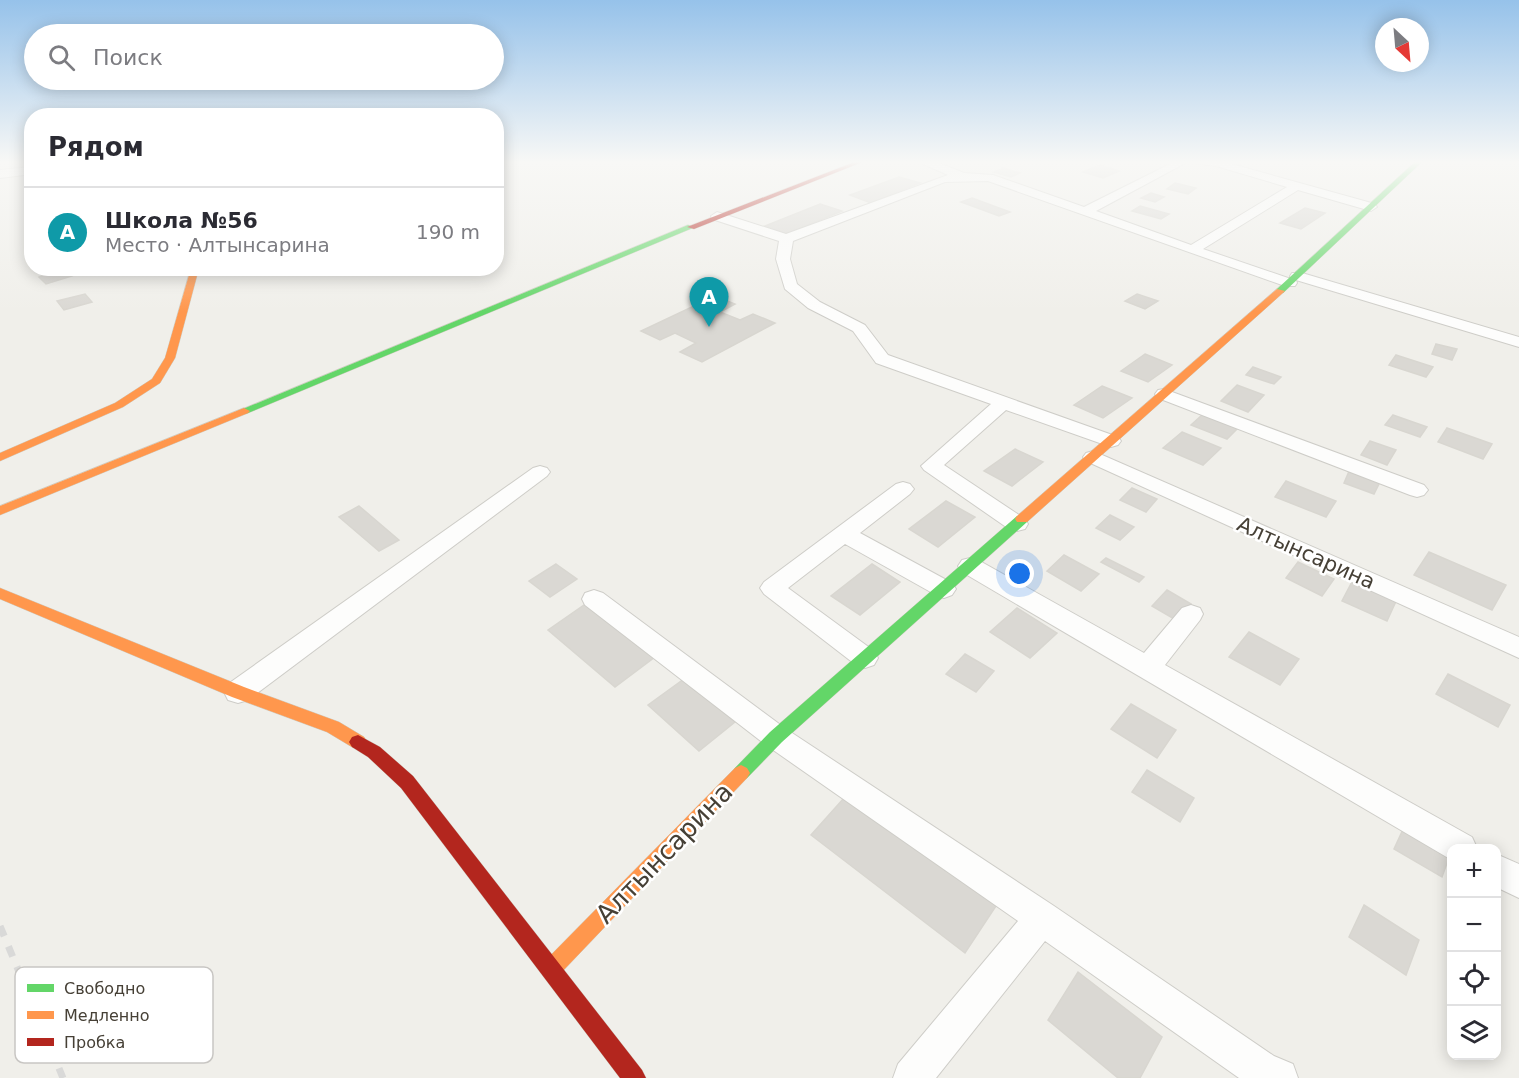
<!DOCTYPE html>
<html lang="ru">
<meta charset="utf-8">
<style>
:root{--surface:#fff;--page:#f2f2f3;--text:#2b2b33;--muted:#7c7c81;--line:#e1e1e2;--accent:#0f766e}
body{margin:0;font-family:"DejaVu Sans",sans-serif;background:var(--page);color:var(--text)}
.controls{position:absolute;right:18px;bottom:18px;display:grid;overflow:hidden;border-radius:12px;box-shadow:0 3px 15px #0003}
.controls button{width:54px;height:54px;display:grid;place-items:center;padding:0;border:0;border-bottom:2px solid var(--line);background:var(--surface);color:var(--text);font:30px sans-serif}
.compass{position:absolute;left:1375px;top:18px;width:54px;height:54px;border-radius:50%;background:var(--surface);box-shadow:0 3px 15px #0003;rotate:154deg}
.you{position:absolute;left:1020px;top:574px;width:21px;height:21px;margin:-15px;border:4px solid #fff;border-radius:50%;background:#1a73e8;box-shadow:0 0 0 9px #1a73e833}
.badge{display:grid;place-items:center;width:39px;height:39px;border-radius:50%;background:var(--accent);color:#fff;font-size:20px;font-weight:700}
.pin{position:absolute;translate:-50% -50px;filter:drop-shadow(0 2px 3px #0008)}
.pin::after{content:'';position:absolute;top:32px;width:21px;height:18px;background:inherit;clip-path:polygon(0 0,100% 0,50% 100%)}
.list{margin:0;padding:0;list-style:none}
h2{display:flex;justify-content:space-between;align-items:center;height:78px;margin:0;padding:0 24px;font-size:26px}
h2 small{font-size:20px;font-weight:400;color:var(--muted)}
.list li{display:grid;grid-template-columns:39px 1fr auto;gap:18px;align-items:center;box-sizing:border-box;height:90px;padding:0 24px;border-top:2px solid var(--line)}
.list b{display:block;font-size:22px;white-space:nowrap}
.list p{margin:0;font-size:20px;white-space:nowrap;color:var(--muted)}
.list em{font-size:20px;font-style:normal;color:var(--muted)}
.icon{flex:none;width:33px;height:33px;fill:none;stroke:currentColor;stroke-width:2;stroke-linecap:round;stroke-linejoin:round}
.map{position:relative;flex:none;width:1519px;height:1078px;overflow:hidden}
.search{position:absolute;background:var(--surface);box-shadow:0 3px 15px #0003;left:24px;top:24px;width:480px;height:66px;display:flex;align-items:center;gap:15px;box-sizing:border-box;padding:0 21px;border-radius:33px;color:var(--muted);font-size:22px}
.panel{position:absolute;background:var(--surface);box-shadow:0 3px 15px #0003;left:24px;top:108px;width:480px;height:168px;border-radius:24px}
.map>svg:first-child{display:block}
.building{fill:#dad8d3;stroke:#d8d6d0;stroke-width:1.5}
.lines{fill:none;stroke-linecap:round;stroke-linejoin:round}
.street-casing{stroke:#cecdc8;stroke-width:2}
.fast-casing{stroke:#cfccc1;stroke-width:1}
.slow-casing{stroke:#cfccc1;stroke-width:1}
.jam-casing{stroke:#cfccc1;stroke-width:1}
.street{fill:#fdfdfc;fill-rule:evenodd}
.fast{fill:#63d668;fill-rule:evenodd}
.slow{fill:#ff974d;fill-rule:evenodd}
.jam{fill:#b3261e;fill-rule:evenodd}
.rail{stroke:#d9d9d8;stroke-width:7;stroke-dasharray:11 11;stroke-linecap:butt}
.labels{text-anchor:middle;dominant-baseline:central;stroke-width:5;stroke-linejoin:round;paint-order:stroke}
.street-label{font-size:21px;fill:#464036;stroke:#fff}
.near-street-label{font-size:26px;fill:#464036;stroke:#fff}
.key{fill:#fff;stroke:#c8c6c3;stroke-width:1.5}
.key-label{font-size:16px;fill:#464036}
</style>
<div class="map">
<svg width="1519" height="1078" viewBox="0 0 1519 1078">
<rect width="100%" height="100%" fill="#f0efea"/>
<path class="building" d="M1100 165 1119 171 1103 178 1083 172Z
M1003 168 1020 173 1011 177 994 172Z
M899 177 920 183 871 203 850 195Z
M1175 183 1196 188 1188 194 1167 189Z
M1151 193 1164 197 1155 202 1141 198Z
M972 198 1010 212 999 216 961 202Z
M820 204 842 211 786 234 765 226Z
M1140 206 1169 214 1161 219 1132 211Z
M1305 208 1325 213 1301 229 1280 223Z
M64 269 72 276 46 284 39 277Z
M85 294 92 302 64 310 57 301Z
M1137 294 1158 301 1145 309 1125 301Z
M715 296 735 304 720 312 740 320 753 314 775 323 702 362 680 352 696 343 675 333 660 340 641 331Z
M1436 344 1457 349 1452 360 1432 354Z
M1145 354 1172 365 1148 382 1121 371Z
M1396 355 1433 367 1426 377 1389 365Z
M1253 367 1281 377 1274 384 1246 375Z
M1237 385 1264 395 1248 412 1221 401Z
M1102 386 1132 398 1103 418 1074 405Z
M1203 414 1238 428 1227 439 1191 425Z
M1393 415 1427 427 1420 437 1385 425Z
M1447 428 1492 444 1483 459 1438 442Z
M1182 432 1221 448 1203 465 1163 448Z
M1370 441 1396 450 1387 465 1361 455Z
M1015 449 1043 462 1012 486 984 471Z
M1350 469 1381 480 1374 494 1344 483Z
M1286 481 1336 501 1326 517 1275 497Z
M1132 488 1157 499 1146 512 1120 500Z
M946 501 975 517 938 547 909 529Z
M359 506 399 540 379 551 339 517Z
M1110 515 1134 527 1120 540 1096 528Z
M1429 552 1506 585 1492 610 1414 575Z
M1064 555 1099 574 1081 591 1047 571Z
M1106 558 1144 577 1139 582 1101 562Z
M1298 562 1334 579 1322 596 1286 578Z
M556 564 577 579 550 597 529 581Z
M872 564 900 582 860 615 831 596Z
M1354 578 1398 597 1387 621 1342 601Z
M1167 590 1191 604 1176 620 1152 606Z
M587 603 655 657 615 687 548 630Z
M1017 608 1057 633 1030 658 990 632Z
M1249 632 1299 659 1280 685 1229 657Z
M965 654 994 671 976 692 946 674Z
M1448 674 1510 705 1498 727 1436 694Z
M684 679 735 722 699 751 648 705Z
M1131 704 1176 730 1157 758 1111 729Z
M1147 770 1194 798 1180 822 1132 792Z
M844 798 996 906 965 953 811 835Z
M1405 825 1451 852 1442 877 1394 849Z
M1364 905 1419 940 1406 975 1349 937Z
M1078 972 1162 1037 1140 1078H1118L1048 1020Z"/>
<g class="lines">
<g class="street-casing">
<path id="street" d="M920 161H934L964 173 993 175 1084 207 1176 161H1189L1096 211 1191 245 1287 187 1216 166 1194 163 1193 161H1221L1375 204 1377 207 1371 211 1298 190 1203 249 1291 279 1290 276 1292 273H1302L1519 337V347L1296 280 1297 283 1295 286H1285L988 181 945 182 793 241 790 259 797 284 820 302 865 325 888 355 1118 437 1121 441 1118 445 1111 447 1006 410 944 465 1025 519 1028 524 1025 529 1017 531 1009 529 924 470 921 466 991 404 876 363 853 331 808 308 785 289 776 259 779 241 712 219 711 216 717 212 786 234 948 175 921 163Z
M32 167V174L0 178V170Z
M1164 389 1424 485 1428 490 1424 495 1417 497 1410 495 1158 398 1155 394 1158 390Z
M1093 451 1519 637V658L1086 461 1083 457 1086 453Z
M540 466 547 468 550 472 547 476 248 700 238 703 228 700 224 692 228 684 533 468Z
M903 482 910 484 914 489 910 494 860 533 952 583 956 589 952 595 944 598 936 595 845 544 788 588 874 651 878 658 874 665 865 668 856 665 764 594 760 588 764 582 896 484Z
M970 558 978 560 1144 653 1182 608 1191 605 1200 608 1203 614 1200 620 1165 665 1472 837 1477 848H1452V859H1450L962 572 958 566 962 560Z
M594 590 603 593 786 729 1054 906 1274 1056 1293 1064 1298 1078H1239L1045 941 936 1078H893L898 1064 1018 921 766 745 585 605 582 599 585 593Z
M1496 854 1519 864V898L1496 887Z"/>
</g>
<g class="fast-casing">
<path id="fast" d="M1416 161H1423L1283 293H1277V289Z
M688 225 695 227 248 413 244 414 238 411Z
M1022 515 1029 519 1027 522 782 742 747 778 741 781 735 778 732 773 735 768 770 732 1017 516Z"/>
</g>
<g class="slow-casing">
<path id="slow" d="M191 268H199L175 358 160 383 123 407 0 461V453L115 403 152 379 165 358Z
M1277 289 1285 291 1027 522H1017L1015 519 1017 516Z
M244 408 250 411 248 413 0 515V506Z
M0 588 244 687 339 722 364 737 367 742 364 747 358 749 352 747 327 732 232 697 0 599Z
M741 765 747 768 750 773 747 778 558 976 551 980 544 976 540 969 544 962 735 768Z"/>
</g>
<g class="jam-casing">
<path id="jam" d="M857 161H865L694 229 687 227Z
M358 735 380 747 413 776 642 1070 646 1078H620L401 788 368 757 352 747 349 742 352 737Z"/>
</g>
<use href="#street" class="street"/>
<use href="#fast" class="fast"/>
<use href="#slow" class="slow"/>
<use href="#jam" class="jam"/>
<path class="rail" d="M0 926 63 1078"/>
</g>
<linearGradient id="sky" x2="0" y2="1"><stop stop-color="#96c2ea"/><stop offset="0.52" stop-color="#f8f8f6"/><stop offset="1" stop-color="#f8f8f6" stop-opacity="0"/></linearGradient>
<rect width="1519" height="312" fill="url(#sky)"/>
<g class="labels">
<g class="street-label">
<text transform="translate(1306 553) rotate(24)">Алтынсарина</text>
</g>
<g class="near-street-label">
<text transform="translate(664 853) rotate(-46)">Алтынсарина</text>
</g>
</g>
<rect x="15" y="967" width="198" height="96" rx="9" class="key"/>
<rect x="27" y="984" width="27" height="8" fill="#63d668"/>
<rect x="27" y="1011" width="27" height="8" fill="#ff974d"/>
<rect x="27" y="1038" width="27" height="8" fill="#b3261e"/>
<g class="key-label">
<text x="64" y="994">Свободно</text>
<text x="64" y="1021">Медленно</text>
<text x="64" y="1048">Пробка</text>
</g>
</svg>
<div class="controls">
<button>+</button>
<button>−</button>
<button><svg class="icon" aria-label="locate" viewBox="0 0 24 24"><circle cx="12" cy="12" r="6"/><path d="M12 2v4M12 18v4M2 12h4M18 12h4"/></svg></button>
<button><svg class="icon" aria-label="layers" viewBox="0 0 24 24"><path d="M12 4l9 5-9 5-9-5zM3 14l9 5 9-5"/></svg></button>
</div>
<svg class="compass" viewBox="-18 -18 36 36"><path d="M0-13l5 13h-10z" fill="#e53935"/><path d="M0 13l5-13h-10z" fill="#7c7c81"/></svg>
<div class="you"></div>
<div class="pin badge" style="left:709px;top:327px;background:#0f9aa8">A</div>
<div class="search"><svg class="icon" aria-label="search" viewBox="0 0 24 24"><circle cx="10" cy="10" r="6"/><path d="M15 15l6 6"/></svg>Поиск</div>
<section class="panel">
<h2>Рядом<small></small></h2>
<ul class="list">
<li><span class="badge" style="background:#0f9aa8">A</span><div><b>Школа №56</b><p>Место · Алтынсарина</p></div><em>190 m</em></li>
</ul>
</section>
</div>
